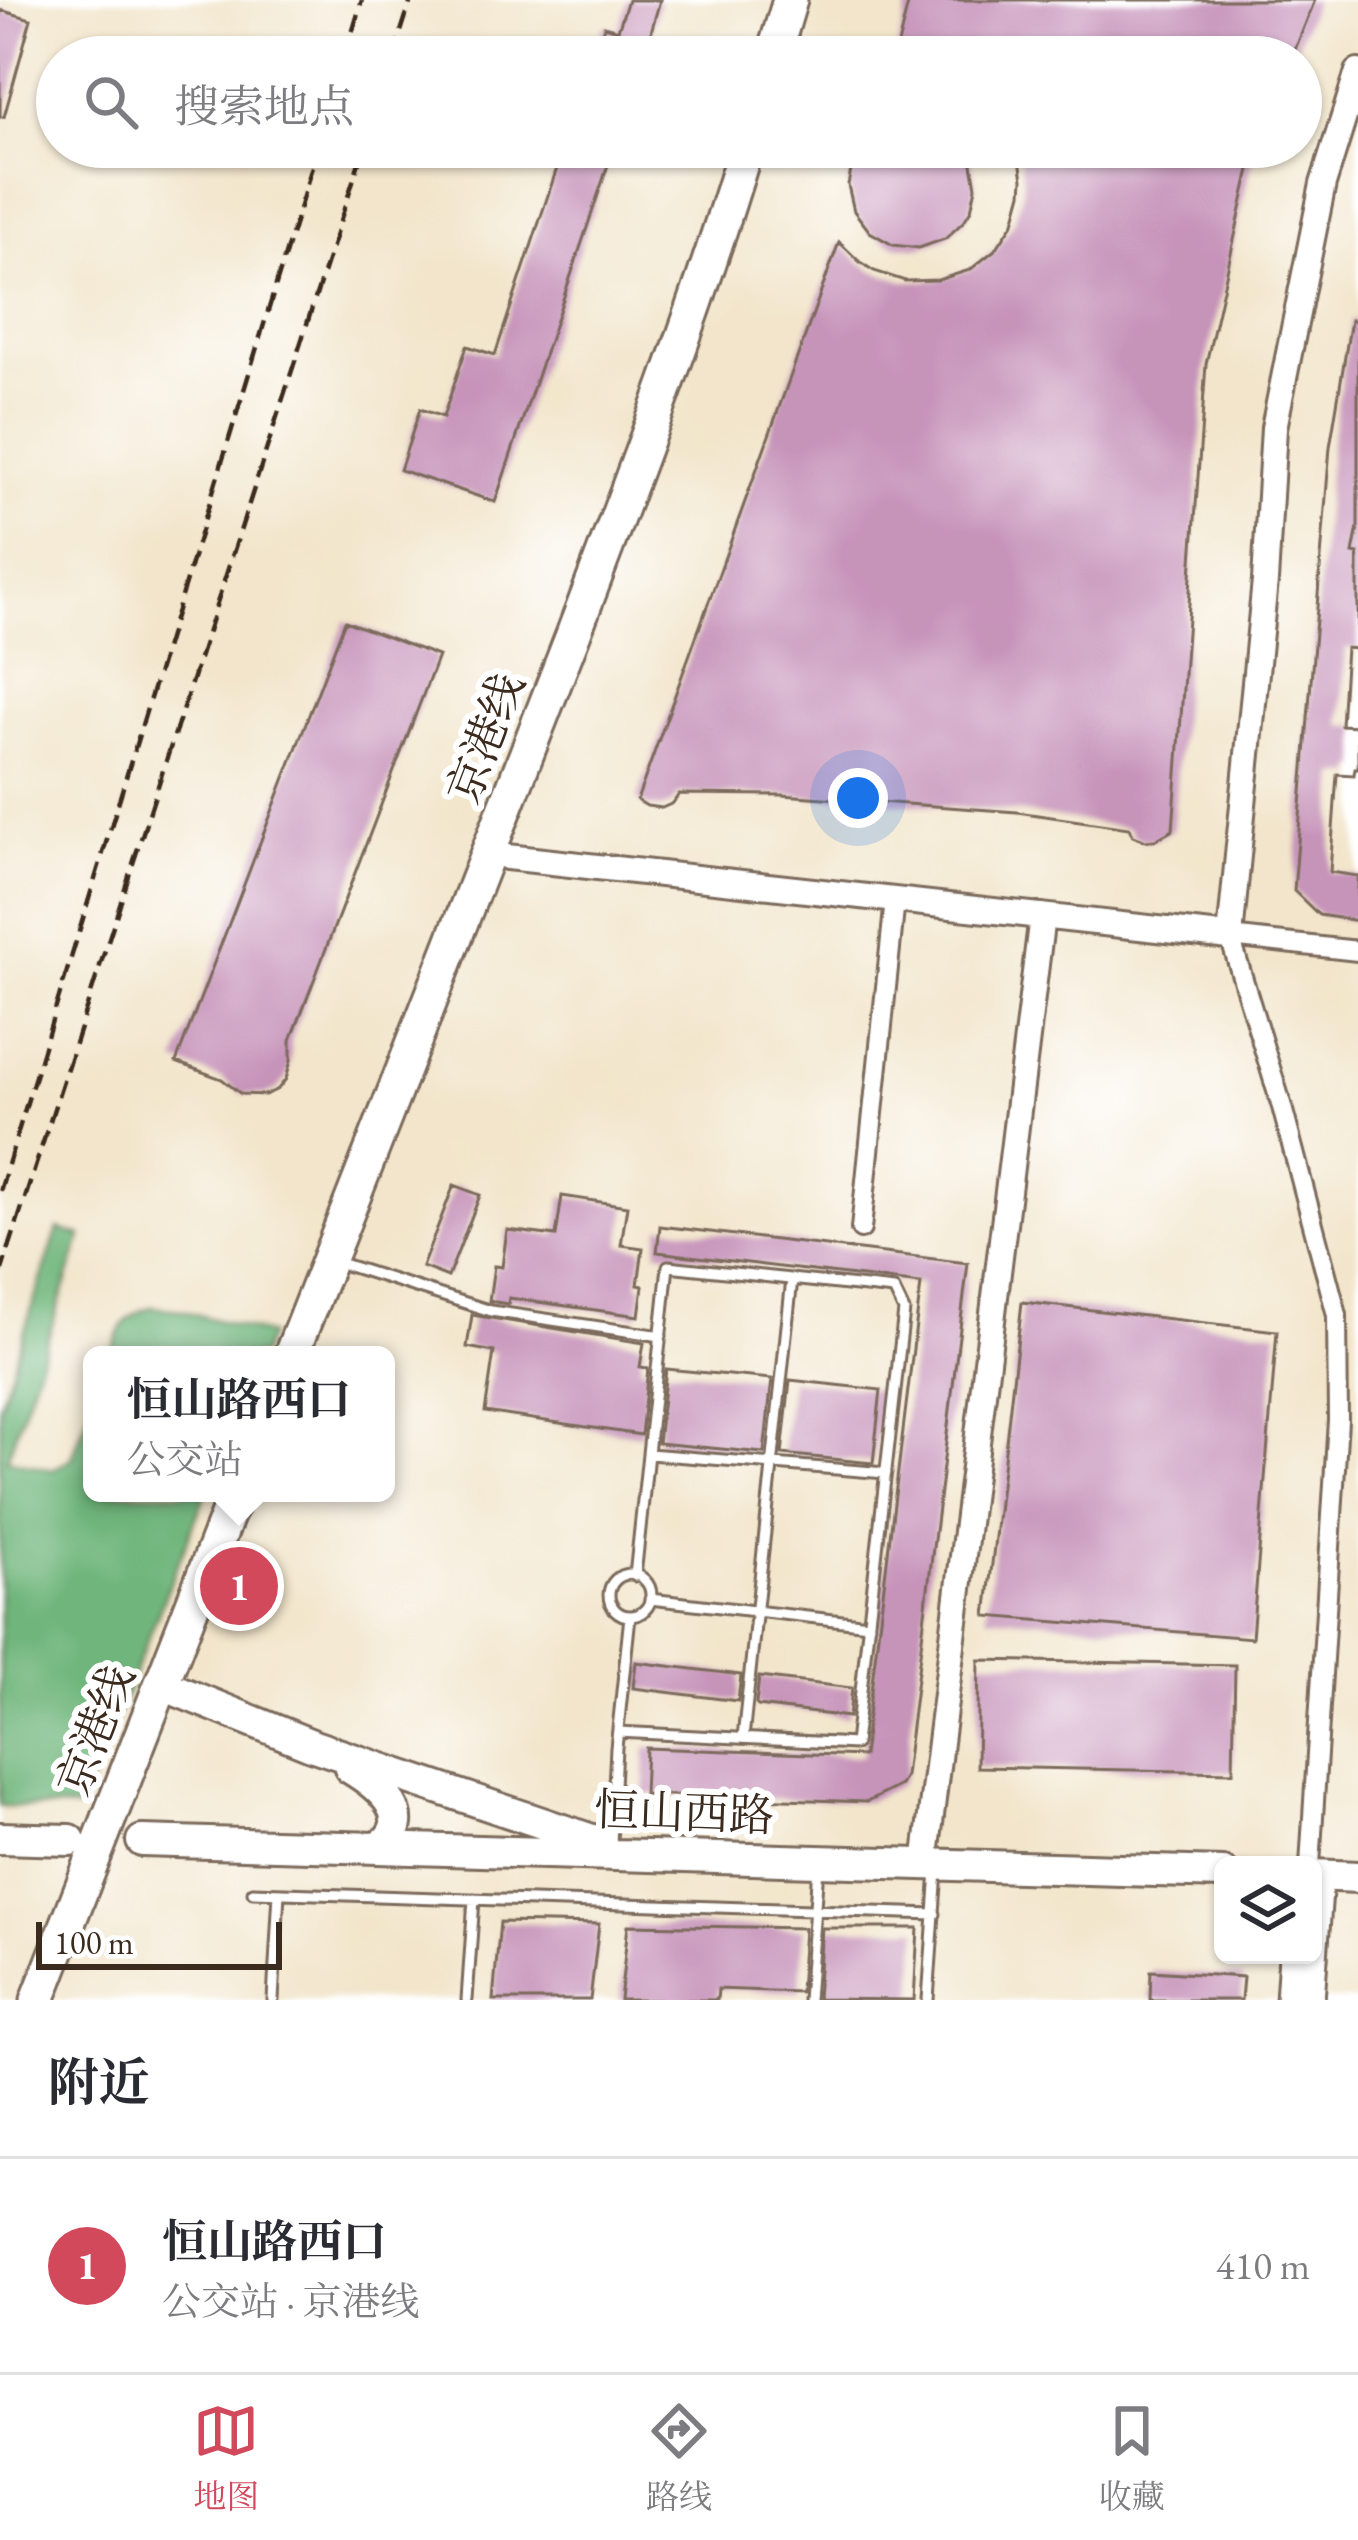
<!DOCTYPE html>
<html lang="zh">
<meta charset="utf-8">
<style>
:root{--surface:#fff;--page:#f2f2f3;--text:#2b2b33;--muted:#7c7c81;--line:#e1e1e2;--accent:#d1495b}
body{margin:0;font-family:"EB Garamond","Noto Serif SC",serif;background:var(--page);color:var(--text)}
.controls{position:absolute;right:36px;bottom:36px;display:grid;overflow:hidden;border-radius:18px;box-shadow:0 3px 9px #0004}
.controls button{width:108px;height:108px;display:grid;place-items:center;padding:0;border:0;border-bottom:3px solid var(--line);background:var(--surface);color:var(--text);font:60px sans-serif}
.scale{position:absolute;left:36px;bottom:30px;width:246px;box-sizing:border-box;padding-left:12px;border:6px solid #3b2a1e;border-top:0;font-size:33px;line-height:42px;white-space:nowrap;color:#3b2a1e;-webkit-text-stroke:9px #fff;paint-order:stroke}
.you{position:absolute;left:858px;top:798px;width:42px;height:42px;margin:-30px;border:9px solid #fff;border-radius:50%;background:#1a73e8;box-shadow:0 0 0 18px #1a73e833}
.badge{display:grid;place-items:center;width:78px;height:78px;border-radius:50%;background:var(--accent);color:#fff;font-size:39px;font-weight:700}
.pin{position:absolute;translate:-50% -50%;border:6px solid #fff;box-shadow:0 3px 12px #0006}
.popup{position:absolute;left:83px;top:1346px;width:312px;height:156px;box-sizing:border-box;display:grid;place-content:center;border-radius:18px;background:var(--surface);filter:drop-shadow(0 3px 9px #0005);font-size:39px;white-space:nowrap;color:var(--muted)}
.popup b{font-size:45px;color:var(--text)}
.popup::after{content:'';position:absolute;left:50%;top:100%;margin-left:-24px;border:24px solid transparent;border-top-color:var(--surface)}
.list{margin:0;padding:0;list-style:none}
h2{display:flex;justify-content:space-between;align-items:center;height:156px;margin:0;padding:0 48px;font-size:51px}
h2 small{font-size:39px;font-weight:400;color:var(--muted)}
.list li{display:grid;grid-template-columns:78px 1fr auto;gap:36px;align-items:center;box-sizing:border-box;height:216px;padding:0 48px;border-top:3px solid var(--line)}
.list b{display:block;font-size:45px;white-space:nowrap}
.list p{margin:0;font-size:39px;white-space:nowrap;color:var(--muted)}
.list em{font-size:39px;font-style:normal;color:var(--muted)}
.icon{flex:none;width:66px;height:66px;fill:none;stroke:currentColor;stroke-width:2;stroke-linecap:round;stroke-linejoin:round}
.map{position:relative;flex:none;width:1358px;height:2000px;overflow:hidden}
.search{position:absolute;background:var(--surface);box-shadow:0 3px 9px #0004;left:36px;right:36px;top:36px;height:132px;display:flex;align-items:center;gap:30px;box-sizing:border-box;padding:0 42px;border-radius:66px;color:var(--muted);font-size:45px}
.sheet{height:372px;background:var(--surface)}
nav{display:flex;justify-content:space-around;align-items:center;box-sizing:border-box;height:168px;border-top:3px solid var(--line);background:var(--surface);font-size:33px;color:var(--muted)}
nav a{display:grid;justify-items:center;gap:6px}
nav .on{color:var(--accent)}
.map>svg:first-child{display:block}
.forest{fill:#70b67c;stroke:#56704d;stroke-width:3}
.building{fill:#c693b9}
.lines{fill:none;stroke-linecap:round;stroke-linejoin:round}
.service-casing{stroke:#7b6b5b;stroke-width:15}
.minor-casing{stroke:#7b6b5b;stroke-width:24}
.tertiary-casing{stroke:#7b6b5b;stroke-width:30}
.secondary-casing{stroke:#7b6b5b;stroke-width:33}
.primary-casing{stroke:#7b6b5b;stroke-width:36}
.trunk-casing{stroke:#7b6b5b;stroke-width:39}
.service{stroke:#fff;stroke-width:9}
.minor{stroke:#fff;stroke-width:18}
.tertiary{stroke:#fff;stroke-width:24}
.secondary{stroke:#fff;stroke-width:27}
.primary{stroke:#fff;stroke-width:30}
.trunk{stroke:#fff;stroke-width:33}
.rail{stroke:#3b2a1e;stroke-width:4.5;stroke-dasharray:18 9;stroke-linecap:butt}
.labels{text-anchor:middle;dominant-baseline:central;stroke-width:12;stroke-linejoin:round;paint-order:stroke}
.street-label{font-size:45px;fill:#3b2a1e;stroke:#fff}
</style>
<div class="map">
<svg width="1358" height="2000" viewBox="0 0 1358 2000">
<rect width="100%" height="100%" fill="#fff"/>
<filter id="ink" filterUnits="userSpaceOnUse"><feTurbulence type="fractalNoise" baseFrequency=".00833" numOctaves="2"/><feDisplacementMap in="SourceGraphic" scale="24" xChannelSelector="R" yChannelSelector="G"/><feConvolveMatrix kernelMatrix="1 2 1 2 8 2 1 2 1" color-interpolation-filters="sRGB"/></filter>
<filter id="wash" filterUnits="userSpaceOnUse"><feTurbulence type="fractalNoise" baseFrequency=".004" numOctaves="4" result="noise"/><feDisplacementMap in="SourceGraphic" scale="48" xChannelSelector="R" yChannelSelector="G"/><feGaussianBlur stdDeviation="2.7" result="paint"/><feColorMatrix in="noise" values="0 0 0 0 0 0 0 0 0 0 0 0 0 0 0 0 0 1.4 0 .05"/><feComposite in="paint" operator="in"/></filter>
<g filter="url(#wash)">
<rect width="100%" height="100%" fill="#f2e5cb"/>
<path class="forest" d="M58 1229 82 1236 7 1459 53 1470 72 1458 92 1404V1493H206L80 1809 0 1806V1405Z
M151 1307 181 1310 269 1335 261 1355H110C121 1328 122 1317 151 1307Z"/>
<g id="blocks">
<path class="building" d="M628 0H660L644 57H594L604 26 618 30Z
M909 0H1315L1292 57H895Z
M0 10 31 19 4 117H0Z
M564 147H614L495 502 400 470 420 409 443 417 467 346 495 355Z
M861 147H963L972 164 976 187 971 210 964 221 945 239 919 248 893 245 870 232 854 211 848 185 853 160Z
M1018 147H1255L1206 364 1173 830 1155 840 1145 841 1133 836 1129 828 1017 812 782 795 679 794 673 803 662 808 647 806 637 800 839 242 860 262 874 271 905 281 938 280 970 270 996 249 1014 222 1022 193 1023 179Z
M1351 320 1358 321V527L1353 553 1358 554V649L1346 648 1341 725 1358 726V768H1355L1354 775 1337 774 1330 872 1358 876V921L1319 915 1294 891 1330 447Z
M345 621 438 656 291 1040V1060L286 1079 278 1089 265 1095 241 1094 222 1079 176 1062Z
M454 1185 480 1195 448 1277 422 1267Z
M562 1196 627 1206 621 1245 643 1248 638 1285 643 1286 639 1316 509 1298 508 1304 489 1301 494 1266 502 1267 507 1230 556 1236Z
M660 1226 968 1263 905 1776 900 1785 867 1802 644 1794 646 1748 863 1756 921 1284 657 1252Z
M1022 1302 1277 1331 1252 1638 986 1616Z
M472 1315 644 1343 640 1367 648 1368 641 1435 485 1412 494 1352 467 1347Z
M666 1369 772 1379 764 1453 658 1443Z
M790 1380 881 1390 873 1463 782 1454Z
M979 1660 1235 1665 1233 1772 977 1767Z
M636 1662 741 1675 738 1701 633 1688Z
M759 1677 852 1688 849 1717 758 1706 756 1704Z
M500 1922 599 1924 590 2000H493Z
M628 1925 804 1928 800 1992 718 1989 717 2000H620Z
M822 1928H918L914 2000 817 1999Z
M1151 1971 1243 1977 1241 2000H1150Z"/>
</g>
</g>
<g filter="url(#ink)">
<use href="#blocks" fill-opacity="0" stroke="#7b6b5b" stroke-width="3"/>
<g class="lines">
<g class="service-casing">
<path id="service" d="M346 1265 491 1311 661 1336
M649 1454 886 1473
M609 1595a21 21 0 1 1 42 0a21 21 0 1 1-42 0Z
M650 1599 869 1624
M618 1732 855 1744 904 1311 894 1290 668 1266 635 1576
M743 1738 792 1279
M611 1843 616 1748 630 1616
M253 1892 935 1914
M273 2000 279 1893
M467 2000 474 1899
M808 2000 818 1867
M928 2000 937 1870"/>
</g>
<g class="minor-casing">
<path id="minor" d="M861 1229 895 900
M1310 1865 1338 1420 1337 1315 1282 1107 1230 937 1358 951"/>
</g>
<g class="tertiary-casing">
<path id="tertiary" d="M507 857 1230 937 1265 581 1274 428 1323 184 1358 72
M925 1864 1042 916"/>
</g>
<g class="secondary-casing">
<path id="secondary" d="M1290 2000 1293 1955
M1310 2000 1319 1876"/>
</g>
<g class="primary-casing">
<path id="primary" d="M178 1691 314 1746 601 1843
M350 1768C380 1786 420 1819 378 1848
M0 1838 70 1840
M142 1841 1223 1873
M1313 1875 1358 1877"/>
</g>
<g class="trunk-casing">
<path id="trunk" d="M773 57 790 0
M291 1355C385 1115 481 876 573 635 634 474 696 312 746 147
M38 2000 236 1493"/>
</g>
<use href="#service" class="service"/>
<use href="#minor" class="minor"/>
<use href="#tertiary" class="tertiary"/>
<use href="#secondary" class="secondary"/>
<use href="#primary" class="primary"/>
<use href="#trunk" class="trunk"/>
<path class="rail" d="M345 57 362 0
M393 57 411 0
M0 1191 318 147
M0 1276 364 147"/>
</g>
</g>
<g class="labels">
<g class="street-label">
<text transform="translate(485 738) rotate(-69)">京港线</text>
<text transform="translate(95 1730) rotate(-69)">京港线</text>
<text transform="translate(684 1812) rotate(2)">恒山西路</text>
</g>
</g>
</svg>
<div class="controls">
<button><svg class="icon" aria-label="layers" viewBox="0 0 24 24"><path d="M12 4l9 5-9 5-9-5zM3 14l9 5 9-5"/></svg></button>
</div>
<div class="scale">100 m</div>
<div class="you"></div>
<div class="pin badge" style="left:239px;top:1586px">1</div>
<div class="popup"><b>恒山路西口</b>公交站</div>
<div class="search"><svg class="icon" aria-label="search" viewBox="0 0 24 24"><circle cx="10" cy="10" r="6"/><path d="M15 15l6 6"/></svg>搜索地点</div>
</div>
<section class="sheet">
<h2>附近<small></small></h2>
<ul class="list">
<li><span class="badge">1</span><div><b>恒山路西口</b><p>公交站 · 京港线</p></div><em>410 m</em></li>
</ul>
</section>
<nav>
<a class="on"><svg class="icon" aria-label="map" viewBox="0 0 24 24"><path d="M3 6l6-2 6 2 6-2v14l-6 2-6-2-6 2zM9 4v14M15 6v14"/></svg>地图</a>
<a><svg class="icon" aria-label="directions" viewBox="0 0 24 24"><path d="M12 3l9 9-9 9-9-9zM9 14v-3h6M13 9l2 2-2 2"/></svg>路线</a>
<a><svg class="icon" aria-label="saved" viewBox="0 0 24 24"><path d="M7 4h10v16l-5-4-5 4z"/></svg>收藏</a>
</nav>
